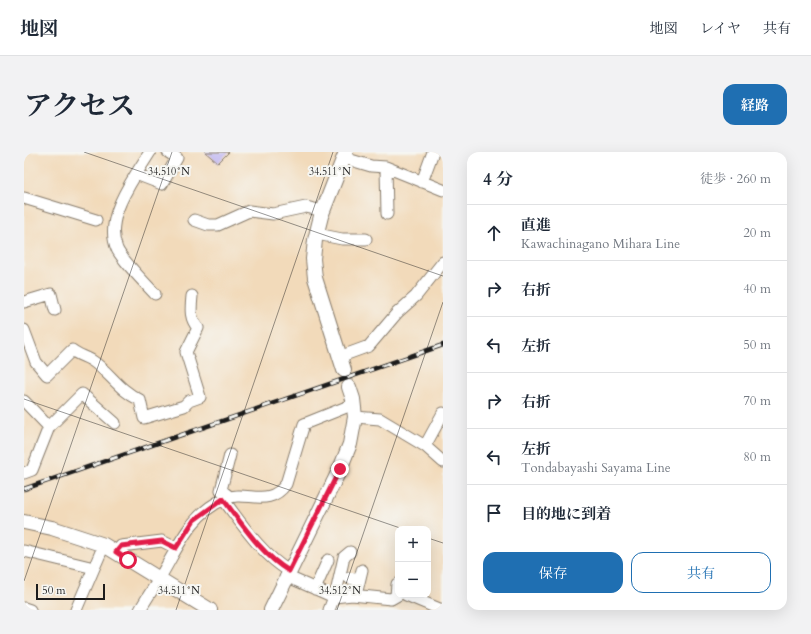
<!DOCTYPE html>
<html lang="ja">
<meta charset="utf-8">
<style>
:root{--surface:#fff;--page:#f2f2f3;--text:#1f2937;--muted:#747a83;--line:#e0e1e3;--accent:#1f6fb2}
body{margin:0;font-family:Cardo,"Noto Serif JP",serif;background:var(--page);color:var(--text)}
.controls{position:absolute;right:12px;bottom:12px;display:grid;overflow:hidden;border-radius:8px;box-shadow:0 4px 16px #0002}
.controls button{width:36px;height:36px;display:grid;place-items:center;padding:0;border:0;border-bottom:1px solid var(--line);background:var(--surface);color:var(--text);font:20px sans-serif}
.scale{position:absolute;left:12px;bottom:10px;width:69px;box-sizing:border-box;padding-left:4px;border:2px solid #1c1c1c;border-top:0;font-size:11px;line-height:14px;white-space:nowrap;color:#1c1c1c;-webkit-text-stroke:3px #f6f6f2;paint-order:stroke}
.stop{position:absolute;width:12px;height:12px;margin:-9px;border:3px solid #e11d48;border-radius:50%;background:#fff}
.stop.end{background:#e11d48;border-color:#fff;box-shadow:0 1px 4px #0008}
.list{margin:0;padding:0;list-style:none}
h2{display:flex;justify-content:space-between;align-items:center;height:52px;margin:0;padding:0 16px;font-size:17px}
h2 small{font-size:13px;font-weight:400;color:var(--muted)}
.list li{display:grid;grid-template-columns:26px 1fr auto;gap:12px;align-items:center;box-sizing:border-box;height:56px;padding:0 16px;border-top:1px solid var(--line)}
.list b{display:block;font-size:15px;white-space:nowrap}
.list p{margin:0;font-size:13px;white-space:nowrap;color:var(--muted)}
.list em{font-size:13px;font-style:normal;color:var(--muted)}
.actions{display:flex;gap:8px;padding:12px 16px}
.actions a{flex:1;padding:9px 0;border:1px solid var(--accent);border-radius:12px;text-align:center;font-size:14px;color:var(--accent)}
.actions .main{background:var(--accent);color:#fff}
.icon{flex:none;width:22px;height:22px;fill:none;stroke:currentColor;stroke-width:2;stroke-linecap:round;stroke-linejoin:round}
.map{position:relative;flex:none;width:419px;height:458px;overflow:hidden;border-radius:12px}
header{display:flex;align-items:center;gap:24px;box-sizing:border-box;height:56px;padding:0 20px;background:var(--surface);border-bottom:1px solid var(--line)}
header strong{font-size:19px}
nav{display:flex;gap:22px;margin-inline-start:auto;font-size:14px}
.intro{display:flex;align-items:center;justify-content:space-between;box-sizing:border-box;height:96px;padding:0 24px}
h1{margin:0;font-size:28px}
.button{padding:10px 18px;border-radius:12px;background:var(--accent);color:#fff;font-size:14px;font-weight:700}
main{display:flex;gap:24px;padding:0 24px}
aside{flex:1;background:var(--surface);border-radius:12px;box-shadow:0 4px 16px #0002}
.map>svg:first-child{display:block}
.building{fill:#bcb1f1}
.lines{fill:none;stroke-linecap:round;stroke-linejoin:round}
.minor-casing{stroke:#877b6b;stroke-width:13}
.major-casing{stroke:#877b6b;stroke-width:16}
.minor{stroke:#fff;stroke-width:11}
.major{stroke:#fff;stroke-width:14}
.rail-casing{stroke:#1c1c1c;stroke-width:4.5}
.rail{stroke:#f6f6f2;stroke-width:3;stroke-dasharray:9;stroke-linecap:butt}
.route{stroke:#e11d48;stroke-width:5}
.ticks{fill:none;stroke:#1c1c1c;stroke-width:1;stroke-opacity:0.45}
.ticks-label{font-size:10px;text-anchor:middle;fill:#1c1c1c;stroke:#f6f6f2;stroke-width:4;stroke-linejoin:round;paint-order:stroke}
</style>
<header>
<strong>地図</strong>
<nav><a>地図</a><a>レイヤ</a><a>共有</a></nav>
</header>
<div class="intro"><h1>アクセス</h1><a class="button">経路</a></div>
<main>
<div class="map">
<svg width="419" height="458" viewBox="0 0 419 458">
<rect width="100%" height="100%" fill="#f6f6f2"/>
<filter id="ink" filterUnits="userSpaceOnUse"><feTurbulence type="fractalNoise" baseFrequency=".025" numOctaves="2"/><feDisplacementMap in="SourceGraphic" scale="8" xChannelSelector="R" yChannelSelector="G"/><feConvolveMatrix kernelMatrix="1 2 1 2 8 2 1 2 1" color-interpolation-filters="sRGB"/></filter>
<filter id="wash" filterUnits="userSpaceOnUse"><feTurbulence type="fractalNoise" baseFrequency=".012" numOctaves="4" result="noise"/><feDisplacementMap in="SourceGraphic" scale="16" xChannelSelector="R" yChannelSelector="G"/><feGaussianBlur stdDeviation="0.9" result="paint"/><feColorMatrix in="noise" values="0 0 0 0 0 0 0 0 0 0 0 0 0 0 0 0 0 1.4 0 .05"/><feComposite in="paint" operator="in"/></filter>
<g filter="url(#wash)">
<rect width="100%" height="100%" fill="#f2daba"/>
<g id="blocks">
<path class="building" d="M181 0H205L194 11Z"/>
</g>
</g>
<g filter="url(#ink)">
<use href="#blocks" fill-opacity="0" stroke="#877b6b" stroke-width="1"/>
<g class="lines">
<g class="minor-casing">
<path id="minor" d="M126 0 112 22 138 32 153 6 144 0
M320 6 347 14 362 15 419 38
M362 15 363 62
M112 22C99 43 82 72 93 97 97 107 122 132 131 142
M398 30 409 0
M0 46 72 68
M170 68 184 73H194L225 59 249 62 282 55 299 59
M293 82 318 87H342
M0 150 27 142 31 158
M0 178 12 210 23 223 48 198C54 203 60 204 67 208 85 219 94 238 116 248L120 266 160 254 165 249 176 245 162 200 174 176C165 166 167 156 168 144
M315 205 345 194 373 161 392 144 419 110
M0 249 25 275 58 242 91 271
M331 265 356 267 401 294 419 310
M401 294 419 261
M0 321 8 318 25 275
M206 345 197 338 206 303
M199 347C218 372 237 402 265 419
M0 399 70 416 80 393
M92 400 97 394 138 389 152 396
M262 424 310 445 328 443 367 447 374 443
M325 426 335 428
M291 437 304 408
M332 443 338 418
M382 443 418 458
M372 444 373 432
M311 445 320 405 326 400
M0 456 6 458
M52 458 70 416
M116 458C122 447 129 437 135 427 154 396 165 363 200 347 222 337 244 357 262 332L280 272 330 252
M305 458 310 445"/>
</g>
<g class="major-casing">
<path id="major" d="M320 218 291 126 289 107 291 88 297 64 322 0
M0 370 28 376 80 393 186 458
M247 458 316 317 326 292 331 265 329 247 325 235"/>
</g>
<use href="#minor" class="minor"/>
<use href="#major" class="major"/>
<g class="rail-casing">
<path id="rail" d="M0 337 419 193"/>
</g>
<use href="#rail" class="rail"/>
</g>
</g>
<g class="lines" filter="url(#ink)">
<path class="route" d="M104 408 92 400 97 394 138 389 152 396 170 368 199 347C218 372 237 402 265 419L316 317"/>
</g>
<path class="ticks" d="M60 0 419 124M0 247 379 377M404 386 419 391M0 429 148 0M152 458 309 0M313 458 419 150"/>
<g class="ticks-label">
<text x="145" y="23">34.510°N</text>
<text x="306" y="23">34.511°N</text>
<text x="155" y="442">34.511°N</text>
<text x="316" y="442">34.512°N</text>
</g>
</svg>
<div class="controls">
<button>+</button>
<button>−</button>
</div>
<div class="scale">50 m</div>
<div class="stop" style="left:104px;top:408px"></div>
<div class="stop end" style="left:316px;top:317px"></div>
</div>
<aside>
<h2>4 分<small>徒歩 · 260 m</small></h2>
<ul class="list">
<li><svg class="icon" aria-label="ahead" viewBox="0 0 24 24"><path d="M12 20V5M6 11l6-6 6 6"/></svg><div><b>直進</b><p>Kawachinagano Mihara Line</p></div><em>20 m</em></li>
<li><svg class="icon" aria-label="right" viewBox="0 0 24 24"><path d="M7 20v-9h11M14 6l5 5-5 5"/></svg><div><b>右折</b></div><em>40 m</em></li>
<li><svg class="icon" aria-label="left" viewBox="0 0 24 24"><path d="M17 20v-9H6M10 6l-5 5 5 5"/></svg><div><b>左折</b></div><em>50 m</em></li>
<li><svg class="icon" aria-label="right" viewBox="0 0 24 24"><path d="M7 20v-9h11M14 6l5 5-5 5"/></svg><div><b>右折</b></div><em>70 m</em></li>
<li><svg class="icon" aria-label="left" viewBox="0 0 24 24"><path d="M17 20v-9H6M10 6l-5 5 5 5"/></svg><div><b>左折</b><p>Tondabayashi Sayama Line</p></div><em>80 m</em></li>
<li><svg class="icon" aria-label="arrive" viewBox="0 0 24 24"><path d="M6 21V4h12l-3 4 3 4H6"/></svg><div><b>目的地に到着</b></div></li>
</ul>
<div class="actions"><a class="main">保存</a><a>共有</a></div>
</aside>
</main>
